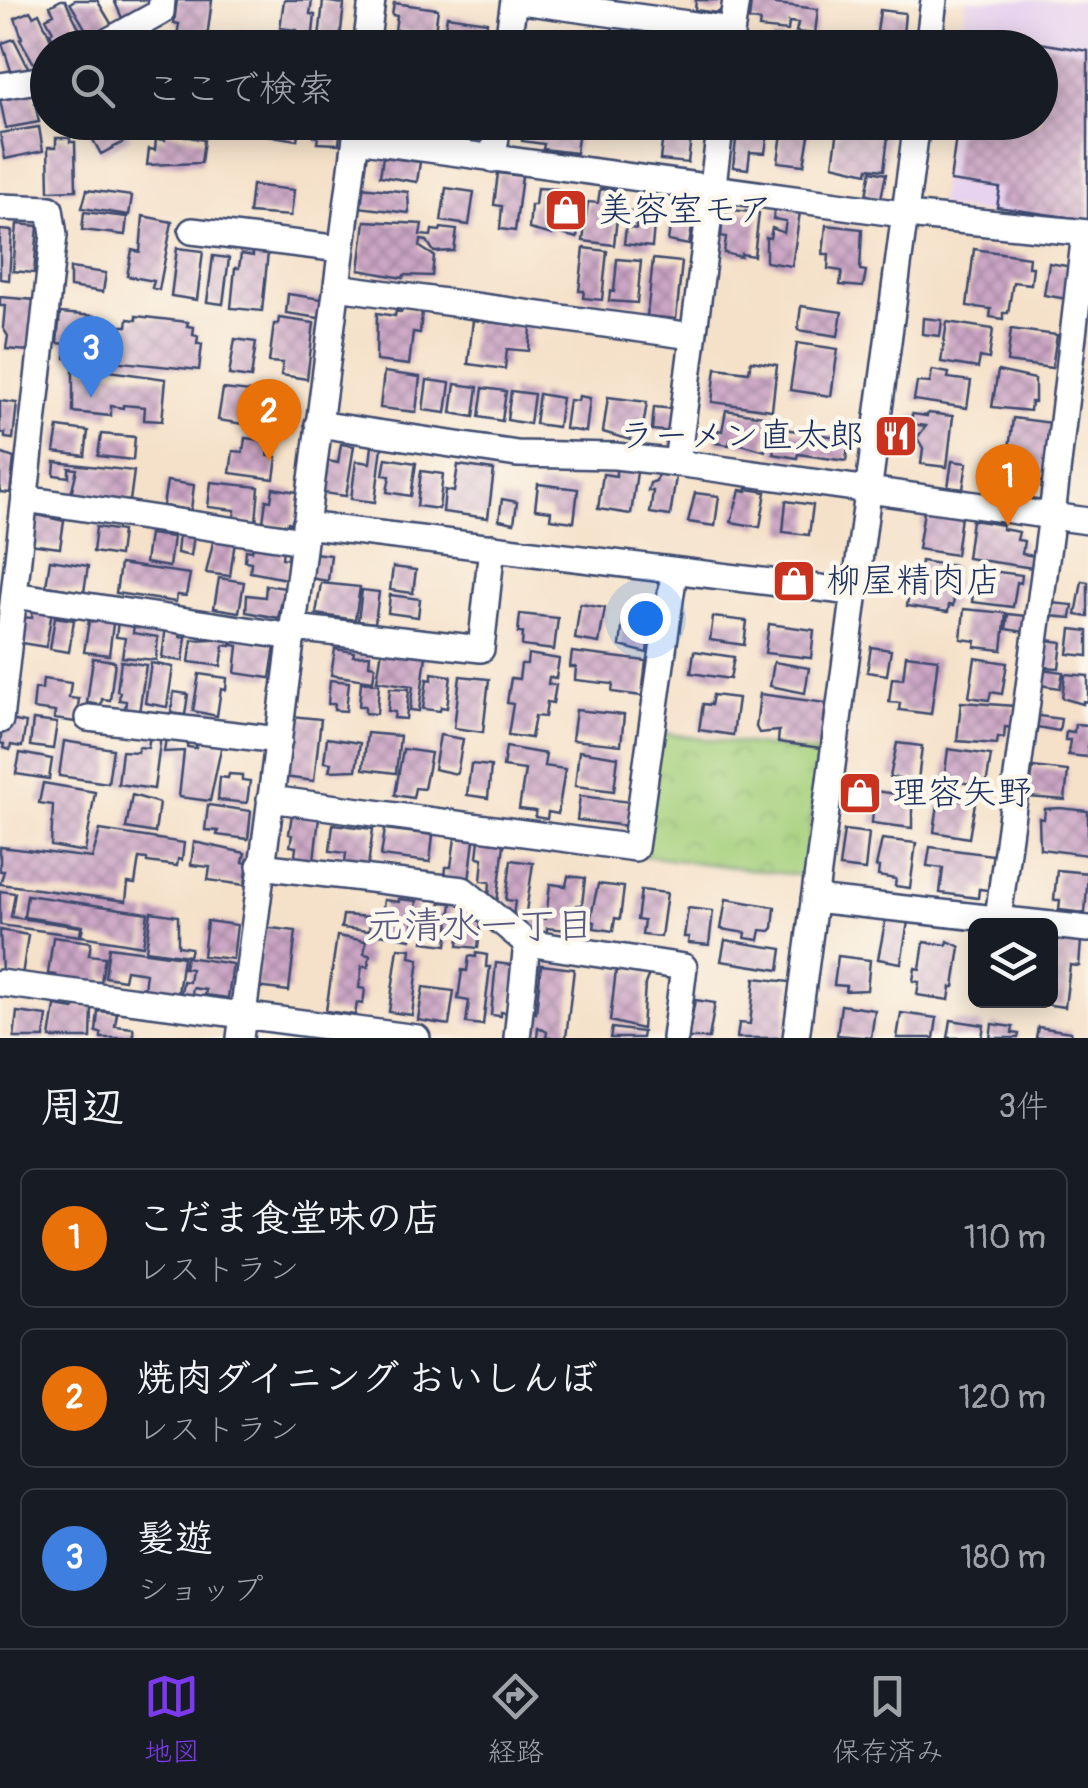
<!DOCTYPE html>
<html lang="ja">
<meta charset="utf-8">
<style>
:root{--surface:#171b24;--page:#242831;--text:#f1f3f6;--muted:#9ea1a6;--line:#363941;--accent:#7c3aed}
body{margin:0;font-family:Pangolin,"Klee One",sans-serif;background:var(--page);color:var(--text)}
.controls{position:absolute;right:30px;bottom:30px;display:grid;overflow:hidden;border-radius:15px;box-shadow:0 5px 25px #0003}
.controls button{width:90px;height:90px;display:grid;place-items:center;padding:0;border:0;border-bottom:2px solid var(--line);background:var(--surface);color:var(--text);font:50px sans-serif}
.you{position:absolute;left:645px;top:618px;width:35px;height:35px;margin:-25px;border:8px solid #fff;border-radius:50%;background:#1a73e8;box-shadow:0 0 0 15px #1a73e833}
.badge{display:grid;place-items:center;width:65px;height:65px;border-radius:50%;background:var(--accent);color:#fff;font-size:32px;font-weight:700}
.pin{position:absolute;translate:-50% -82px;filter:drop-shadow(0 2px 5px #0008)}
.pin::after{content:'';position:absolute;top:52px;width:35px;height:30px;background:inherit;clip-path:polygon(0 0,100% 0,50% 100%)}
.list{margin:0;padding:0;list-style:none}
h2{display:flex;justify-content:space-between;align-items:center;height:130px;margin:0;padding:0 40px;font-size:42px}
h2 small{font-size:32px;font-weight:400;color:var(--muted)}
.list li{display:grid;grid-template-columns:65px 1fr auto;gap:30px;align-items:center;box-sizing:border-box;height:140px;margin:0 20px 20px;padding:0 20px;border:2px solid var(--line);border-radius:15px}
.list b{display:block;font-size:38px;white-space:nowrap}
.list p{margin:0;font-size:32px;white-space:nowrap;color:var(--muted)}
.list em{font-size:32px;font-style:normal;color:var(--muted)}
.icon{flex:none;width:55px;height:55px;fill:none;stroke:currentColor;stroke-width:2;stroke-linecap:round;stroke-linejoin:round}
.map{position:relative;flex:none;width:1088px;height:1038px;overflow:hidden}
.search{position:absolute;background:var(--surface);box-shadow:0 5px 25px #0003;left:30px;right:30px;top:30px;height:110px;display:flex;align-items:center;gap:25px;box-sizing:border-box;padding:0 35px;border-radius:55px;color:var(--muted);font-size:38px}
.sheet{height:610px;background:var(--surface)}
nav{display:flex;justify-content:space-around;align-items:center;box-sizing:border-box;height:140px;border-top:2px solid var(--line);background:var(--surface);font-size:28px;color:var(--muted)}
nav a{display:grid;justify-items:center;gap:5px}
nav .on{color:var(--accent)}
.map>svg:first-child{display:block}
.built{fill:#e7d2ef}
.park{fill:url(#park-crowns);stroke:#60806d;stroke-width:2.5}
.building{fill:url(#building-cross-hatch)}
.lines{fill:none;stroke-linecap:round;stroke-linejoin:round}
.minor-casing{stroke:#3c4a6e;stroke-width:30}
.minor{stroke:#fff;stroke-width:25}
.labels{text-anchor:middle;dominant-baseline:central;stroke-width:9;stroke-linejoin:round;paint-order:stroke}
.poi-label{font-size:35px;fill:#1b2f5e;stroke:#fbf7ec;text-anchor:start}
.neighbourhood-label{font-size:38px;fill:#595982;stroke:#fbf7ec}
</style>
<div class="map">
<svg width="1088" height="1038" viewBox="0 0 1088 1038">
<defs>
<pattern id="park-crowns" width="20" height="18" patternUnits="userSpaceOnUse" patternTransform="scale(2.5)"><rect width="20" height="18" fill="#a5d07c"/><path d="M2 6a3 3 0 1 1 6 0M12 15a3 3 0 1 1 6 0" fill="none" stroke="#8db36e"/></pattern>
<pattern id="building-cross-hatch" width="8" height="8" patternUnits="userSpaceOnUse" patternTransform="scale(2.5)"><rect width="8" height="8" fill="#cca6c5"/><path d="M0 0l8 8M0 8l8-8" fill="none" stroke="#a588a3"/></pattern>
</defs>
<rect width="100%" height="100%" fill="#fbf7ec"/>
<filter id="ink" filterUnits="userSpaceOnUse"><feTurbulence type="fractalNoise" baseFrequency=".01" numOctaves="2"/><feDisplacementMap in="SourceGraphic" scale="20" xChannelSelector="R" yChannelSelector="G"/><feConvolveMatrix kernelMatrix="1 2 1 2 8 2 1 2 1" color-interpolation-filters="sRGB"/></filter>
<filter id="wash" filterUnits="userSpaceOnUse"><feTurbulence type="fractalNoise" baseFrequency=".0048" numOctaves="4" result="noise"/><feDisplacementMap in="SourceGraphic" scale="40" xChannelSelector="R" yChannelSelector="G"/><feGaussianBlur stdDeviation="2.25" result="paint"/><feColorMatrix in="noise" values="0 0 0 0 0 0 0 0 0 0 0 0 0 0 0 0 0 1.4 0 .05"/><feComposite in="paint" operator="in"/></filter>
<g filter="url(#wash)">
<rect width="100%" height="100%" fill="#f5e1c9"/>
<path class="built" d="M966 0H1088V226L938 207 949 123 1040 122V48L960 47Z"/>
<path class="park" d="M659 733 820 753 805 876 644 856Z"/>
<g id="blocks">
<path class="building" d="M61 0H65L87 44 80 48H58L50 33 53 31 46 18 54 14 50 6Z
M75 0H97L115 30 98 40 94 32 89 35 70 3Z
M114 0H160L122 18Z
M177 0H212L206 45 192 43 193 38 177 36 179 24 174 23Z
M284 0H312L310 14 315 15 312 42 296 40 297 30 280 28Z
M696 0H727V6L717 13 695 10Z
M323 1 344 4 339 48H318Z
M751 1 818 9 815 34 796 32 798 23 789 22 788 31 759 28 760 21 749 20Z
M394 3 438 9 434 39 426 38 427 34 395 30 397 16 392 15Z
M880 10 905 13 903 35 877 32Z
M30 11 33 16 39 13 55 48H48V64L37 69 20 39 22 38 15 18Z
M447 16 487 22 484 48 443 43Z
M613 25 625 26 623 40 633 41 632 48H611Z
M149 28 156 38 153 48H132L128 42Z
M964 35 991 39 992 35 1088 51V220L997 207 1000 188 950 181 958 122H1040V48H962Z
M773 37 810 44V48H771Z
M14 39 29 69 12 74 2 43Z
M32 89 39 122 6 128 0 100 11 98 10 93Z
M103 122H122L131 138 101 154 88 131Z
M267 122H300L297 140 266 135Z
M315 122H341L339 144 317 143 318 137 314 136Z
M423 122H448L447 137 421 134Z
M457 122H481L479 138 461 136 462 132 456 131Z
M524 122H580L576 153 543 149 544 144 522 141Z
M738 122 769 125 765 153 750 152 748 169 733 167Z
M783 126 810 130 804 165 778 162Z
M39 127 43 151 5 159 0 133Z
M838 129 888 136 884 170 868 168 867 173 833 165Z
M165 132 204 140 201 163 147 165 149 149 155 150 156 139 165 140Z
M663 134 691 137 688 163 660 160Z
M56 138H70V142H75L76 190 49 191 48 147H56Z
M383 157 420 162 417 182 380 176Z
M871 171 886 174 881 198 866 195Z
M498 173 522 176 515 231 500 229 502 206 494 205Z
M252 185 294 190 291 216 249 213Z
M361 187 408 192 409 213 358 207Z
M446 188 474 192 469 225 441 221Z
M537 188 557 189 552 235 529 229 531 205H535Z
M600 189 620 191 614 245 583 241 588 202 598 203Z
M87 190 132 196 129 215 82 208Z
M560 203 573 204V208L580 209 577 238 557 233Z
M775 208 800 212 792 266 766 262V237L770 238 772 228 784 233 786 221 773 219Z
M724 209 759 213 754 256 741 254V257L724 253 726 237 721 236Z
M629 211 655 214 652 247 624 244 626 227 636 229V221L627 220Z
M84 212 127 217 125 235 82 230Z
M143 216 172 222 159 290 152 288 154 281 127 276 132 250 140 252Z
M671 218 693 222 689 245 668 241Z
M365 221 422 224 420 235 431 236 432 230 440 231 441 228 457 230 454 251 434 252 427 241 421 240 420 247 434 256 432 276 404 275 403 278 359 270Z
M17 224 38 226 34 273 13 271Z
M826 225 862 229 860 270 866 271 863 287 840 285 842 271 828 269 829 254H823Z
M0 230 12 231 9 280 0 279Z
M177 248 203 251 197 300 171 296Z
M584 248 607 251 602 300 583 298 584 291H579Z
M974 249 1029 257 1028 267H1033L1031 284 1013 282 1008 313H1003V319L990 317 991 309 967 306Z
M253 250 268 252 262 311 231 308 235 268H239L241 254 253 256Z
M213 256 229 258 223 304 207 302Z
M617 259 641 261 637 303 609 301 610 291 614 292Z
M653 259 682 262 676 319 647 316Z
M1049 263 1072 267 1067 299 1044 295Z
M70 268 106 273 103 292 70 287Z
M288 294 322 299 319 318 286 313Z
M0 297 35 300 29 351 6 349 8 336 3 328 5 306H0Z
M801 306 842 312 838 336 798 330Z
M402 309 422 311 420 333 413 332 409 365 376 361 377 313 395 316 396 311 401 312Z
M60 313 94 316V321L107 326 105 340 101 339 100 347H98L96 361 65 358 66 344 57 343Z
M136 316 188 322 187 326 194 327 193 335 198 336 197 344H202L199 370 111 361 115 332 120 333 121 326H127L128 319 136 320Z
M279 318 314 323 307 379 281 375 283 363 269 362 274 324H278Z
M923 318 942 320 940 336 922 334Z
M473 320 531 327 529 351 507 349 505 369 468 364Z
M947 322 993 329 989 359 980 357 978 368 941 362Z
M1011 329 1057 335 1052 368 1007 362Z
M235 339 256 342 251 378 229 375Z
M797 343 838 349 831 396 790 390Z
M751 361 777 365 772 410 712 402 716 368 749 372Z
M73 366 166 379 162 421 144 420 145 407 123 405V408L111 406V416L73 412Z
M932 370 949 373 948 378 971 381 967 408 914 400 917 382 930 383Z
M998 371 1035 379V402H1031L1030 411 992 407Z
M384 372 420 377 416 412 380 408Z
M427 380 450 383 446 413 423 410Z
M455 384 478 387 474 417 451 413Z
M483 388 506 391 502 421 479 417Z
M223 389 289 396 285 419 277 417 275 429 218 420Z
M511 391 534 394 530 424 507 420Z
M539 394 562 398 558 427 535 424Z
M579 396 590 398 586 432 565 429 569 400 578 401Z
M608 397 647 402 642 434 631 433 630 440 603 432Z
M0 401 17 403 13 439 5 438V433H0Z
M654 407 675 409 673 432 652 430Z
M726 410 769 417 765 451 730 441 729 445 716 443 718 430 722 431Z
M928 413 953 416 947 467 921 464 923 448 917 438 926 426 911 424 912 414 927 416Z
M1013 418 1052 423 1045 482 1011 478 1014 458 1008 457Z
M58 427 88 431 85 456 54 452Z
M778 428 849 439 846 461 798 454 797 458 773 454Z
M101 434 135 437 133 460 98 456Z
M245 438 269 441 268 456 277 457 274 479 230 473 233 451 243 452Z
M341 444 354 446 346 496 323 493 328 461 338 463Z
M372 446 382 447 375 502 351 499 356 461 370 463Z
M0 453 14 458 10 493 0 492Z
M386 458 416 463 411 496 387 492 390 476 383 475Z
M952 461 967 463 963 489 948 487Z
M55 462 134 471 130 501 121 500 120 504 107 503V498L71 494 77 469 69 468V477L54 475Z
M458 465 494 470 488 518 443 512 445 490 454 492Z
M616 469 637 472 631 514 598 509 603 474 616 476Z
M421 471 443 474 439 509 417 506Z
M658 474 676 477 670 516 650 513 653 491H648L650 483 656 481Z
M1001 479 1023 482 1020 500 999 497Z
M167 481 194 485 191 510 163 506Z
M211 482 259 487 256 522 234 520 235 510 208 507Z
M538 484 578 489 574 522 550 519 551 511 535 509Z
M273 488 297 492 293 523 288 522V525L263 522 266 500 271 501Z
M747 489 766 492 760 527 731 522 740 490 747 491Z
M695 493 719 496 715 526 688 522Z
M502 499 517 502 514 523 499 520Z
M786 501 813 505 809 535 783 532Z
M924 511 961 516 956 555 918 549Z
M33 514 64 521 60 548 29 544Z
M972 520 1003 525 1002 529 1019 532 1017 540 1024 541 1022 554 1035 556 1033 568 967 558Z
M96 527 122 531 119 556 93 552Z
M179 533 194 535 191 556 177 553Z
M149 534 173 537 169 567 145 563Z
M214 538 235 541 230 576 206 573Z
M253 545 283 549 282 558 288 559 286 579 250 572 251 562 245 561 246 550 252 551Z
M313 553 331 555 328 581 310 578Z
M50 560 88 566 84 592 46 586Z
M921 561 954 566 953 579 956 580 953 606 949 605 948 612 907 606 909 591 917 592Z
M120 564 190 574 186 596 177 595 176 602 116 593Z
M393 567 416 570 413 593 390 590Z
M976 569 1022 575 1021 583 1017 582 1013 607 972 602Z
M219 578 244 582 239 612 214 608Z
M1082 581 1088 582V617L1076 615Z
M321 583 360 587 355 620 316 614Z
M266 585 285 588 278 618 246 612 247 595 265 597Z
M362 590 379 592 375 623 358 621Z
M390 595 420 599 418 617 388 613Z
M1051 603 1073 605 1071 618 1050 616Z
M580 604 605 608 599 643 575 639Z
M33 608 52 611 46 647 15 642 19 617 32 618Z
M964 609 1006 613 1002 650 975 647 976 641 961 639Z
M624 612 651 615 647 653 620 646Z
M520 614 558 618 554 650 522 646 523 633H518Z
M1008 614 1027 616 1025 632 1006 629Z
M55 617 74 620 69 652 50 649Z
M97 617 112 619 113 624 109 655 84 652 89 621 96 622Z
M713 617 747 621 744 645 710 640Z
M118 621 134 623 133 633 158 637 156 660 122 657 125 638 116 637Z
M769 624 814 630 811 658 765 653Z
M166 626 182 628 180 637H186L183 661 162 658Z
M1071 629 1088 631V656L1068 654Z
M213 632 232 635 231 646 224 645 221 666 189 662 192 640 212 639Z
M234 636 275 646 270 678 235 673 238 646 233 645Z
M1047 640 1062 642 1059 668 1044 667Z
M871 647 891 650 887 675 867 672Z
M335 649 354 652 353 656 370 655 369 665 375 666 373 681 331 675Z
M382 649 426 656 419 711 410 710 413 686 377 681Z
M694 651 734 657 730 679 691 673Z
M572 652 646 661 642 696 612 692 613 684 575 680 576 667H570Z
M528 654 559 659 556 678 549 677 548 684 556 685 553 703 547 702 545 717 535 716 531 738 508 735 513 704 507 703 511 678 519 679 521 664H527Z
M906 655 938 659 931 714 899 710 900 703 889 702 892 678 903 679Z
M93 658 115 661 110 700 102 699 101 705 87 703Z
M975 658 1007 663 1002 694 991 692 989 700 969 697Z
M121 661 146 665 139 713 125 710 126 701 119 700 120 692 117 691Z
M774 662 809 668 805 693 770 686Z
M151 663 173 667 167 707 145 703Z
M1041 669 1063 672 1060 688 1039 685Z
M432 673 451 676 447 708 441 707 440 711 423 709 427 679 432 680Z
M199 674 227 678 226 690 221 689 217 716 193 711Z
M1065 674 1088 676V702L1083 701V704L1062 698Z
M460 676 489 679 483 732 454 728Z
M43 679 71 683 69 698 79 699 76 722 54 719 55 712 33 709 35 689H42Z
M330 680 349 682 346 711 334 710 335 704H328Z
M361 682 379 684 377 714 365 713V706H359Z
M390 688 409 689 406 719 394 718 395 712 388 711Z
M174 692 188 694 185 715 171 713Z
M760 694 826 703 821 748 778 742 779 731 759 733 756 727Z
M713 695 738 698 733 735 699 730 703 704 711 705Z
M961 702 1014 706 1013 728 1005 727 1004 738 998 737 997 744 957 741Z
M576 710 624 715 621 745 572 740Z
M291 716 321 719 314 781 284 777Z
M1039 716 1061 719 1059 731 1037 727Z
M4 719 26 723 22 747 11 745 10 750 3 748 4 744 0 743Z
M33 720 57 723 53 749 30 746Z
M1075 724 1088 725V757L1068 755 1070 740H1065L1066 731 1074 732Z
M367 733 400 736 396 773 363 769Z
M150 735 161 736 154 789 118 784 122 751 138 752V747L148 748Z
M440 735 463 739 457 774 434 769Z
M166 737 188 740 187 747 196 748 197 741 222 744 210 801 179 797 184 751 164 752Z
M327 738 360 743 356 770 329 771 331 763 324 762Z
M64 741 113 749 108 783 59 776Z
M897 743 922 746 918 781 890 777Z
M506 747 546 754 544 766 565 769 558 814 548 812 547 819 535 817 536 811 519 809 525 770 503 767Z
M403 749 431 753 424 789 415 788 413 798 395 795Z
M948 749 991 755 986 786 944 780Z
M579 751 618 757 614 791 575 786Z
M20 753 52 759 49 779 16 774Z
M471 764 491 766 488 798 467 795Z
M1033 767 1068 771 1065 800 1029 797Z
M229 774 242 775V780L250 781 247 803 218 800 220 777 228 778Z
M43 783 95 792 85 852 51 846 53 805 39 803Z
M875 791 912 796V828L872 823 873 810 868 809 869 800H874Z
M132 795 159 803 155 833 126 828Z
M580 796 631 802 628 826 577 820Z
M939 797 975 803 969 838 934 832Z
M208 805 251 811 248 839 217 835 218 831 205 830Z
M1060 808 1088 811V855L1040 849 1039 818 1044 819 1045 809Z
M292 814 319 818 314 860 295 857 296 847 290 846 292 835 289 834Z
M333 824 373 829 368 866 345 863 346 853 330 851Z
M385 829 433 835 430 862 381 856Z
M100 830 184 843 182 860 178 859 177 866 147 862V859L139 858 135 884 128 883 126 901 0 884 4 871H0V847L92 858Z
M844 830 869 833 865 870 839 867Z
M455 838 474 840 469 881 445 878 446 867H451Z
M882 839 916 843 910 888 895 886 896 879 878 876 879 867H876Z
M479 840 504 844 497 903 489 895 490 882 481 881 483 858 477 857Z
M194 842 245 853 243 862 248 863 245 885 208 880 210 867 191 865Z
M930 847 993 855 988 890 979 889 978 898 940 893 943 868 927 866Z
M511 860 533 863 525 919 513 917 515 901 506 900Z
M1057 870 1088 873 1085 913 1059 910 1060 900H1054Z
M568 876 585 878 582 905H577L576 919H569L568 930 547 928 546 936 534 935 536 918 546 919 550 884 566 886Z
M598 884 624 887 620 919 615 918 613 931 594 928 595 922 590 921Z
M641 890 667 893 661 937 642 935 644 921 637 920Z
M0 891 15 893 11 917 81 927 80 936 0 925Z
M27 895 148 913 143 946 81 936 83 926 24 917Z
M399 899 417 901 411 939 379 934 384 900 399 902Z
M726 899 775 907 773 928 770 931 761 930 759 940 745 938 746 933 721 929Z
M441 902 452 903 447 945 423 942 426 915 439 916Z
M688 908 713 911 709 945 688 943 689 937H684Z
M151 912 178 916V946L191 948 189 956 146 950Z
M343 915 370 917 369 931 341 928Z
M886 918 908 922 901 963 878 959Z
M461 919 481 921 478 948 458 946Z
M207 921 237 925 233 959 203 956Z
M263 927 296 931 289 991 256 987Z
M0 930 28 935 22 976 2 973Z
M337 936 366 941 364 954 370 955 368 967 362 966 359 988 365 989 363 1004 357 1003 355 1015 326 1011Z
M53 937 91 942 89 955 105 957 101 982 55 980 56 975 48 974Z
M1054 937 1081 941 1079 966 1070 965 1065 1007 1035 1003 1050 1001Z
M725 940 782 949 779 970 721 961Z
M948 941 960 947 954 987H951L949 1000 917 995 919 982 913 981 915 968 920 969 924 942 947 945Z
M109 947 183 957 178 994 144 990 146 973 126 970 124 980 105 977Z
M398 948 411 949 410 957 419 959 412 1015 389 1012Z
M476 953 487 955 486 967H490L483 1025 466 1023 469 1001 458 999 462 970 467 971 469 956 476 957Z
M838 956 870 960 867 990 845 991 846 986 834 985Z
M186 957 233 964 228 998 205 995 206 990 193 988 191 999 180 998 183 981 189 982 191 969 184 968Z
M496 963 519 966 508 1013 501 1012V1016L491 1015Z
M541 965 574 969 566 1038H546L547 1032 538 1027 537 1038H522L530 1012 536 1013Z
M616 970 649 974 645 984 642 1029 610 1021Z
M755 978 790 982 783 1038H737L739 1023 750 1024Z
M423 987 454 991 449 1025 418 1020Z
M695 1000 715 1003 709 1038H688Z
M75 1005 92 1008 91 1038H50L55 1006 74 1009Z
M841 1005 875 1010 871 1038 837 1035Z
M98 1011 117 1013 115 1026 133 1028 134 1038H101V1033L96 1032Z
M17 1012 47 1016 44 1038H14Z
M901 1013 937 1018 934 1038H897Z
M951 1020 984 1025 982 1038H948Z
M992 1024 1013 1027 1012 1033 1019 1034 1018 1038H990Z
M1038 1027 1071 1032 1070 1038H1036Z
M612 1028 643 1032 642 1038H610Z"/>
</g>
</g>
<g filter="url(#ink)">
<use href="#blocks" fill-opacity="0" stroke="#3c4a6e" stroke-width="2.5"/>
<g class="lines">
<g class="minor-casing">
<path id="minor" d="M96 48 161 12 162 0
M366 48 372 0
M507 48 514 0 731 30
M729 48 736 0
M928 48 934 0
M0 86 38 80 48 74
M356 139 917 216 1088 233
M493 159 498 122
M0 207 50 209 54 235 0 720
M192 231 341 249
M337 287 692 336
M318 424 517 454 615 456 677 463 1088 521
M677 463 721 122
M25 499 303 541
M305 525 852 592
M14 595 293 637
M294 628 481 649 492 547
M88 718 279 740
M270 799 635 848 674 572
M260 866 463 890 527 943 684 967 675 1038
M814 899 1088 929
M998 918 1052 515 1085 233
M0 983 417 1038
M240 1038 358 122
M517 1038 527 943
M796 1038 917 122"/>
</g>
<use href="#minor" class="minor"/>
</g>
</g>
<defs>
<g id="shop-square" transform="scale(2.25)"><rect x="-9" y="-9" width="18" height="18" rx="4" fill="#c8321e" stroke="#fbf7ec"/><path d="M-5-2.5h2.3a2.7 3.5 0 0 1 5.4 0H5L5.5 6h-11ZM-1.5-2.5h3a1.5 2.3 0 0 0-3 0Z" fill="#fff"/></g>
<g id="restaurant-square" transform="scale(2.25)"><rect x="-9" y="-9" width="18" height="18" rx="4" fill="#c8321e" stroke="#fbf7ec"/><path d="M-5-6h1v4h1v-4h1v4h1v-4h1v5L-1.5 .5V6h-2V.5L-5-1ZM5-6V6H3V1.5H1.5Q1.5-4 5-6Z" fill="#fff"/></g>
</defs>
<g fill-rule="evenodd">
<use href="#shop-square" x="566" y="210"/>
<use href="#restaurant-square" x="896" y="436"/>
<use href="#shop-square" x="794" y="581"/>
<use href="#shop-square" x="860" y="793"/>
</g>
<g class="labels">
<g class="poi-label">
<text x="598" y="210">美容室モア</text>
<text x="864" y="436" text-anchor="end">ラーメン直太郎</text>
<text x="826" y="581">柳屋精肉店</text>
<text x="892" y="793">理容矢野</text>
</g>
<g class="neighbourhood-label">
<text x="480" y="926">元清水一丁目</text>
</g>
</g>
</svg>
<div class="controls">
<button><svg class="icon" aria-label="layers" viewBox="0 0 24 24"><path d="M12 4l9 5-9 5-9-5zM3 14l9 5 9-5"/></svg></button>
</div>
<div class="you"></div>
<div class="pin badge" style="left:1008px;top:526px;background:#e8710a">1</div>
<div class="pin badge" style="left:269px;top:461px;background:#e8710a">2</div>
<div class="pin badge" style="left:91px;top:398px;background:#3f7fe0">3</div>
<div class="search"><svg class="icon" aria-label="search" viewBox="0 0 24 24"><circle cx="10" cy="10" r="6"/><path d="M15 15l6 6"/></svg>ここで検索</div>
</div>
<section class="sheet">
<h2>周辺<small>3件</small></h2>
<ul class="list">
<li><span class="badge" style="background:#e8710a">1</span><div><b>こだま食堂味の店</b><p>レストラン</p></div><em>110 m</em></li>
<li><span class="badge" style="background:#e8710a">2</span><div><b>焼肉ダイニング おいしんぼ</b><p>レストラン</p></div><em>120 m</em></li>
<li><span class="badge" style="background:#3f7fe0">3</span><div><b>髪遊</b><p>ショップ</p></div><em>180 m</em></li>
</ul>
</section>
<nav>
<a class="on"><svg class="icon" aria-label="map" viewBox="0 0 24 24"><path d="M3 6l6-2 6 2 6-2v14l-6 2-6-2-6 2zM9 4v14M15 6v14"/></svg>地図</a>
<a><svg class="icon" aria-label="directions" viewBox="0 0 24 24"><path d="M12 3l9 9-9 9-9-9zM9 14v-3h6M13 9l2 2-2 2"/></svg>経路</a>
<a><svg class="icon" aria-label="saved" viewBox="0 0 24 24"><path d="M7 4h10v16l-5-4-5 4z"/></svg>保存済み</a>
</nav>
